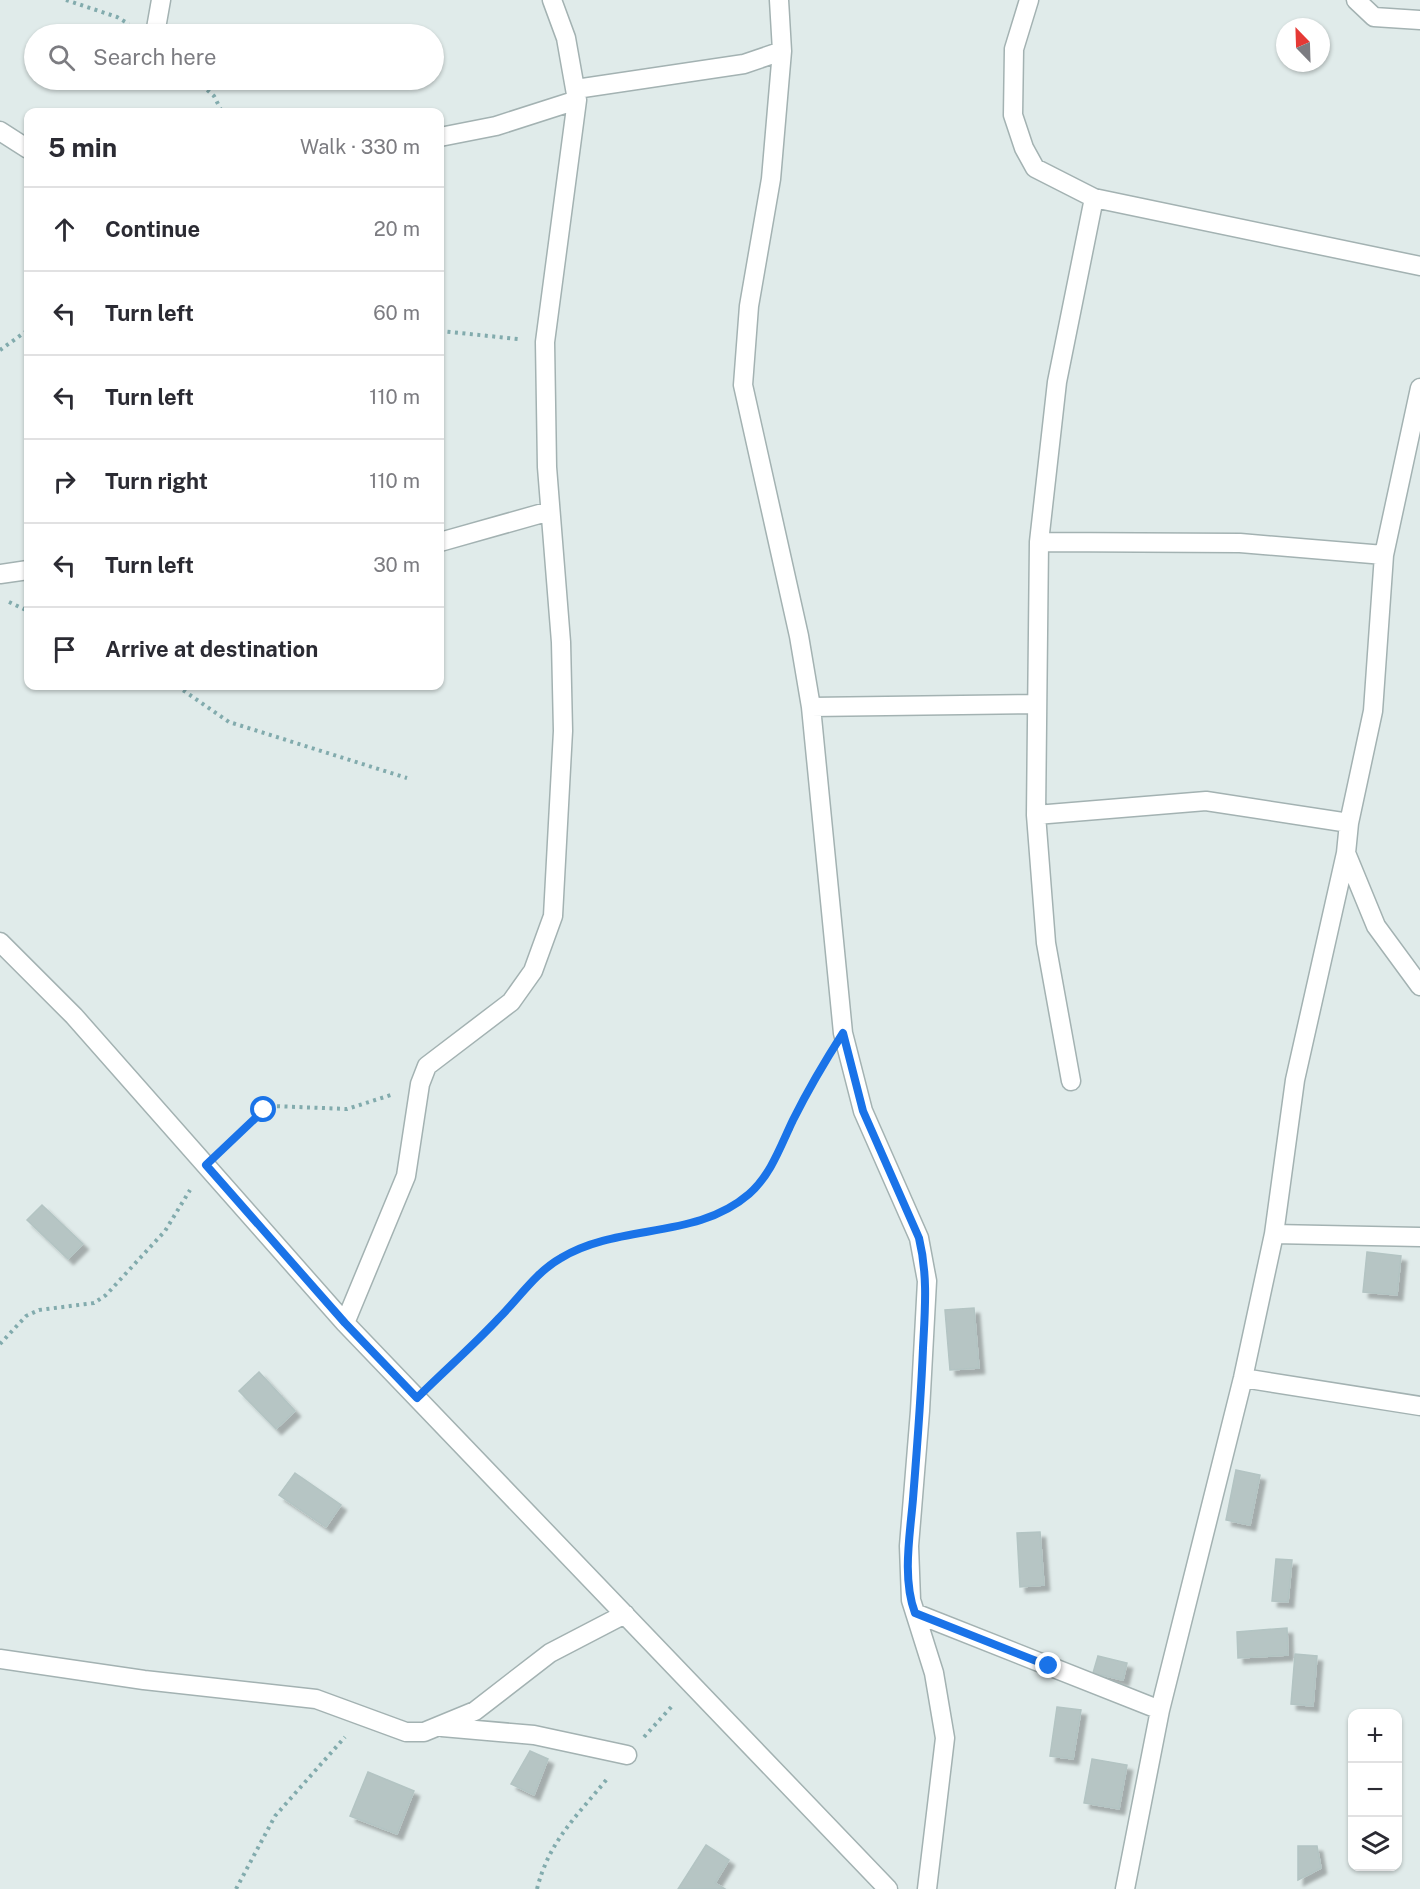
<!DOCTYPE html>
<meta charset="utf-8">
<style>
:root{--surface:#fff;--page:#f2f2f3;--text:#2b2b33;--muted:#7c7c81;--line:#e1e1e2}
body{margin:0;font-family:"Public Sans",sans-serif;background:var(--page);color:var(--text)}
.controls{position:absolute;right:18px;bottom:18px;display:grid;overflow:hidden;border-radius:12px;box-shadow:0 2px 4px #0004}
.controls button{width:54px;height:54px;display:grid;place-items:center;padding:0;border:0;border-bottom:2px solid var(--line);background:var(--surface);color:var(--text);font:30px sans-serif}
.compass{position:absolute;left:1276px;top:18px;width:54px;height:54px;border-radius:50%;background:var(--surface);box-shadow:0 2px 4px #0004;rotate:337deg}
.stop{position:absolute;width:18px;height:18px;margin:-14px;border:4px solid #1a73e8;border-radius:50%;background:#fff}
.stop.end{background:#1a73e8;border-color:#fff;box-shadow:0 2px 6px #0008}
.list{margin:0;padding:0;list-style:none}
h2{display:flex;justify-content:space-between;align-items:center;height:78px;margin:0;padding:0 24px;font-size:26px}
h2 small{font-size:20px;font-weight:400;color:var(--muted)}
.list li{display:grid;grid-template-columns:39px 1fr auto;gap:18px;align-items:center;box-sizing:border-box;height:84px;padding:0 24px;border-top:2px solid var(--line)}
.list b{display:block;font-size:22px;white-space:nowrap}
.list em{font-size:20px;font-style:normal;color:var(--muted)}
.icon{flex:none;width:33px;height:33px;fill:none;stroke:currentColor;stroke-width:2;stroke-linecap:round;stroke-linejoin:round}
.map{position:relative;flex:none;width:1420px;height:1889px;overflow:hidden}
.search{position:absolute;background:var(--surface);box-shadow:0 2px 4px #0004;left:24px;top:24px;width:420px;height:66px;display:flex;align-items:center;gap:15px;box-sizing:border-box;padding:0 21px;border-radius:33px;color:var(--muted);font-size:22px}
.panel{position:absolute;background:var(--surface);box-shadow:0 2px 4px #0004;left:24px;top:108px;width:420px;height:582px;border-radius:12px}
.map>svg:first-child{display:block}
.building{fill:#b6c5c4;stroke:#b3c4c3;stroke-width:1.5;filter:url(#shadow)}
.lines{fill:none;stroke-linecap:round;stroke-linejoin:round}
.minor-casing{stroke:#a3b2b2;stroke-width:21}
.path{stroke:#82abad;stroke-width:4;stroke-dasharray:3 4.5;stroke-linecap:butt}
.minor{stroke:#fff;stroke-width:18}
.route{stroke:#1a73e8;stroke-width:8}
</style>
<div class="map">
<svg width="1420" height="1889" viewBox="0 0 1420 1889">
<defs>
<filter id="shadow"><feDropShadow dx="5.5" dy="5.5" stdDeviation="1.5" flood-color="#0004"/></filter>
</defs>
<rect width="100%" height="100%" fill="#e0ebea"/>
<path class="building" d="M42 1205 83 1244 68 1259 27 1220Z
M1367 1252 1401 1256 1397 1295 1363 1292Z
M974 1308 979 1368 950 1370 945 1310Z
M259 1372 295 1411 276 1429 239 1391Z
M1236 1470 1260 1475 1250 1525 1226 1520Z
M295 1473 341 1505 326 1527 279 1495Z
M1040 1532 1044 1585 1020 1587 1017 1533Z
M1276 1559 1292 1560 1288 1602 1272 1601Z
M1287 1628 1288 1655 1238 1658 1237 1632Z
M1295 1654 1317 1656 1313 1706 1291 1704Z
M1098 1656 1127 1663 1123 1680 1093 1673Z
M1057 1707 1081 1710 1073 1759 1050 1756Z
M530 1751 548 1759 534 1795 511 1784Z
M1092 1759 1127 1765 1119 1809 1084 1803Z
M368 1772 414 1791 397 1834 350 1816Z
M706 1845 729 1860 715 1883 725 1889H678Z
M1298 1846H1317L1321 1868 1298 1880Z"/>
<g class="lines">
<g class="minor-casing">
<path id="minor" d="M779 0 782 51 771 179 749 306 743 385 799 636 811 707 843 1033 863 1111 919 1238 927 1281 920 1411 909 1546 911 1600 934 1673 945 1738 927 1889
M1029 0 1014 49 1013 115 1024 148 1035 168 1094 198 1420 266
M1356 0 1374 17 1420 20
M155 34 161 0
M576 89 744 64 782 51
M0 131 28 149
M440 137 496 126 577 100
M1420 388 1384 555 1373 711 1349 823 1346 853 1376 926 1420 986
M440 542 550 511
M1039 542 1240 543 1384 555
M0 574 28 570
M811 707 1037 704
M1036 815 1206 801 1349 823
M0 942 74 1016 345 1323 888 1889
M1071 1081 1046 943 1036 815 1039 542 1057 382 1094 198
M1274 1234 1420 1237
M345 1323 406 1176 420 1084 427 1066 511 1002 533 971 553 916 563 731 561 642 547 467 545 342 577 100 566 38 552 0
M1243 1378 1420 1406
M915 1613 1160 1710
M0 1659 144 1680 316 1699 406 1732H424L475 1711 550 1653 625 1614
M442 1727 534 1735 627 1755
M1125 1889 1160 1710 1243 1378 1274 1234 1295 1080 1346 853"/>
</g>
<path class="path" d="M66 0 117 17 129 24
M196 80 214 96 222 112
M440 331 518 339
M0 350 28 330
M9 602 28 611
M177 686 229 722 407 778
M225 1147 254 1118 273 1106 347 1109 391 1095
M0 1344 26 1316 39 1310 94 1303 106 1295 165 1231 190 1190
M437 1378C458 1358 479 1339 499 1318 519 1298 536 1273 560 1258 616 1224 704 1240 752 1192 785 1157 797 1105 823 1065
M644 1737 673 1705
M236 1889 275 1816 345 1737
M537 1889C549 1841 577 1816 607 1779"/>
<use href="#minor" class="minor"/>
</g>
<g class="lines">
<path class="route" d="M264 1110 206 1165 345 1323 417 1398C444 1371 473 1346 499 1318 519 1298 536 1272 561 1258 619 1223 696 1240 749 1194 771 1175 781 1145 793 1120 808 1090 825 1061 843 1033L863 1111 919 1238C928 1275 925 1310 923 1348 921 1398 917 1449 913 1499 910 1535 902 1578 915 1613L1049 1666"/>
</g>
</svg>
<div class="controls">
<button>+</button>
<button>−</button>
<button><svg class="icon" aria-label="layers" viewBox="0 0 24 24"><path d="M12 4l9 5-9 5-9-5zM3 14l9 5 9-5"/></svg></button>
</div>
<svg class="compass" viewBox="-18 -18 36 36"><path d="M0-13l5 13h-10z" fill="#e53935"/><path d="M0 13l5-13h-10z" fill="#7c7c81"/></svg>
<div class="stop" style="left:264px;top:1110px"></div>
<div class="stop end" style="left:1049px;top:1666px"></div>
<div class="search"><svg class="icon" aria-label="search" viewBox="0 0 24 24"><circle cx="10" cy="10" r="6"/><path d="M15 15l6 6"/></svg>Search here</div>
<section class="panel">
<h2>5 min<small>Walk · 330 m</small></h2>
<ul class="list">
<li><svg class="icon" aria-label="ahead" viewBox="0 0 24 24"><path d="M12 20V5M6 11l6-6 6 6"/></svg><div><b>Continue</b></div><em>20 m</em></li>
<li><svg class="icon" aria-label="left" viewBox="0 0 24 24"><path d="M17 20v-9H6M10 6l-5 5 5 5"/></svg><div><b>Turn left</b></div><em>60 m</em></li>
<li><svg class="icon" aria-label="left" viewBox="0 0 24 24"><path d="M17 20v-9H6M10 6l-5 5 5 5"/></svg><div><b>Turn left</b></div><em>110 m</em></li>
<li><svg class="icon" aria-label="right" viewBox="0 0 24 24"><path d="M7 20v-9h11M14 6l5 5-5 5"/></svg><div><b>Turn right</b></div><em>110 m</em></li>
<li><svg class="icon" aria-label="left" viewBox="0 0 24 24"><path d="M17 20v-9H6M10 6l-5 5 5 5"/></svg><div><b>Turn left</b></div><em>30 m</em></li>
<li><svg class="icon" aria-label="arrive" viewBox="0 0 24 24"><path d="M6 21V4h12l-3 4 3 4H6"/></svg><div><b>Arrive at destination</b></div></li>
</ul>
</section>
</div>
